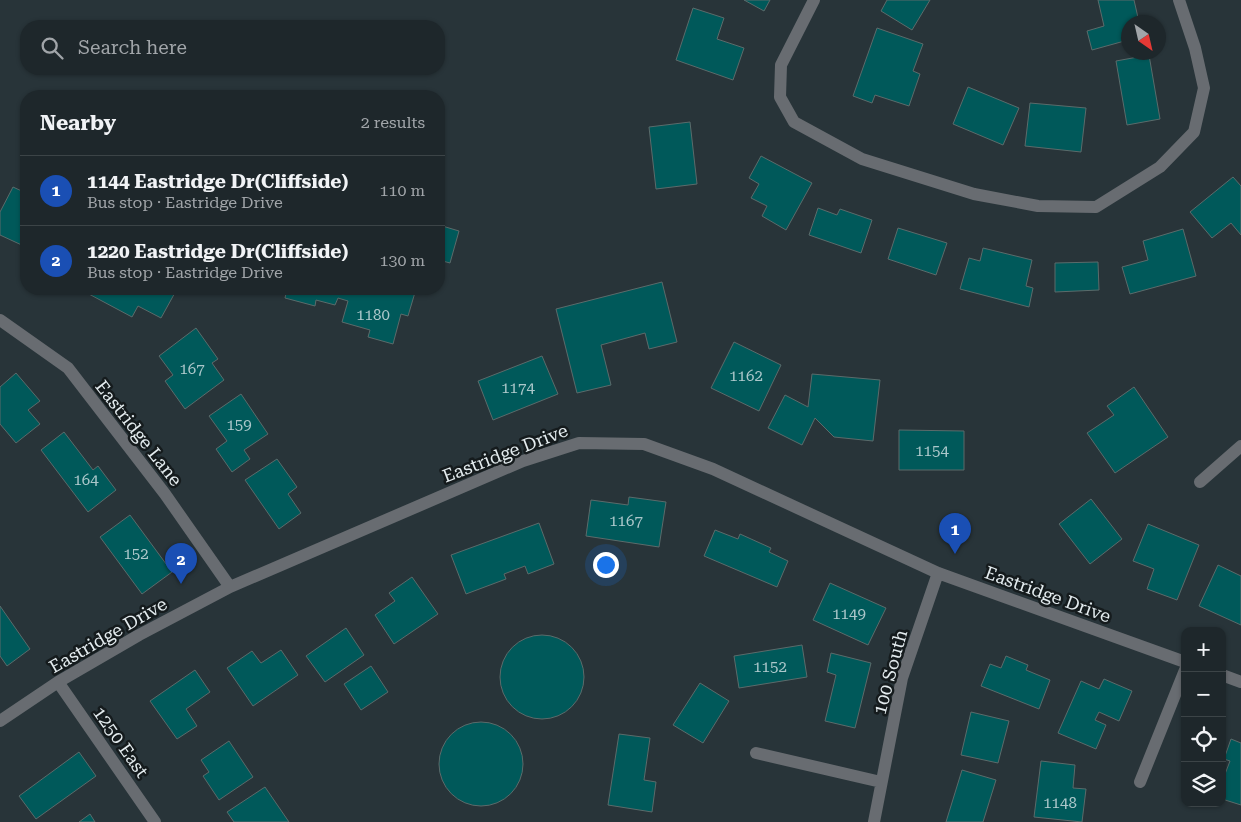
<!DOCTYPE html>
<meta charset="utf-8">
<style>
:root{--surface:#1e272b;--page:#262f33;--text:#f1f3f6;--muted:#a1a5a9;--line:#3c4447;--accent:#95b2f1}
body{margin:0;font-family:"Roboto Serif",serif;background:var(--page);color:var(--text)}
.controls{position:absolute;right:15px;bottom:15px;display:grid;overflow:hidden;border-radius:10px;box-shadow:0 1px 4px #0004}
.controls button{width:45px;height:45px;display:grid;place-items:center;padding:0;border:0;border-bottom:1px solid var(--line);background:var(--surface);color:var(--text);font:25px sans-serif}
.compass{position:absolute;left:1121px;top:15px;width:45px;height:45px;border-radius:50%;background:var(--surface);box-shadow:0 1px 4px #0004;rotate:146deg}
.you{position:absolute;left:605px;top:564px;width:18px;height:18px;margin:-12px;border:4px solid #fff;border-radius:50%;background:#1a73e8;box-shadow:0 0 0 8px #1a73e833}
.badge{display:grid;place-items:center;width:32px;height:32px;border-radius:50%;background:var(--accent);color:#fff;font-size:16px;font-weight:700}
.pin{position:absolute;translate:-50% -41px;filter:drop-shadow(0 1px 2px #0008)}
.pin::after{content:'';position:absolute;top:26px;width:18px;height:15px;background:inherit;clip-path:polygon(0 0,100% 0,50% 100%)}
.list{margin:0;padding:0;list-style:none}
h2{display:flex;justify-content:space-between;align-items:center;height:65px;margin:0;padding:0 20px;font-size:21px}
h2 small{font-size:16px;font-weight:400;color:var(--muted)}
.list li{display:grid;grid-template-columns:32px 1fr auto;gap:15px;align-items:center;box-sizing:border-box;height:70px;padding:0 20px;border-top:1px solid var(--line)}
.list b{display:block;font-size:19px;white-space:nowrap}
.list p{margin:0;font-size:16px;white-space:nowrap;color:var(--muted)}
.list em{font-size:16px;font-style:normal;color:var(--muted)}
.icon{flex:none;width:28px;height:28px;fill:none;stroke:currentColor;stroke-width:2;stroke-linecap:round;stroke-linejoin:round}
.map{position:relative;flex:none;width:1241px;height:822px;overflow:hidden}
.search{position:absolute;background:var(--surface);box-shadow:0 1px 4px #0004;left:20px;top:20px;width:425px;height:55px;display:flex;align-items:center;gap:12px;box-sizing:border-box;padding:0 18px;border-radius:20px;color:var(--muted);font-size:19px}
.panel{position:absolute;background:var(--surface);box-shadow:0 1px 4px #0004;left:20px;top:90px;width:425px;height:205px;border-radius:20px}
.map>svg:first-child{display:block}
.building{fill:#00595a;stroke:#5b6b6b}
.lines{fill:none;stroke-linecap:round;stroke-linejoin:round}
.minor{stroke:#686c71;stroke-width:12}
.labels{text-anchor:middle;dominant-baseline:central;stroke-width:5;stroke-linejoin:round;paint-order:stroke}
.number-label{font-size:15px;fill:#abc7ca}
.street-label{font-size:18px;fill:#e4ecef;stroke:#151b1d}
</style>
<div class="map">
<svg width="1241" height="822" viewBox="0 0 1241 822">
<rect width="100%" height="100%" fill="#283439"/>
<path class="building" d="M744 0H770L764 11Z
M887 0H930L912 30 881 11Z
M1098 0H1134L1139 22H1128V40L1092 50 1087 31 1104 26Z
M693 8 724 18 717 39 744 48 733 80 676 60Z
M877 28 923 44 913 71 920 74 909 106 875 95 872 103 853 96Z
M1149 55 1160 119 1127 125 1116 61Z
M968 87 1019 108 1003 145 953 124Z
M1030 103 1086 108 1081 152 1025 146Z
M690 122 697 184 656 189 649 127Z
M761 156 812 183 786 230 762 216 767 206 751 198 759 184 749 178Z
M1233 177 1241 186V235L1231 223 1212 238 1190 212Z
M13 187 26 193V247L0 235V212Z
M818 208 837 215 840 209 872 220 861 253 809 235Z
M439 225 459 231 450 263 439 260Z
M898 228 947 243 936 275 888 259Z
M1183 229 1196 276 1130 294 1122 267 1148 260 1143 241Z
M983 248 1032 260 1026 286 1033 288 1029 307 960 289 969 258 980 261Z
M1098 262 1099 290 1055 292V263Z
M662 282 677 342 649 349 645 333 601 345 611 385 577 393 556 309Z
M89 289H177L161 318 138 306 132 317 87 293Z
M287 289H416L408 316 401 314 393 344 368 337 370 330 342 322 348 301 338 298 335 305 316 300 315 306 285 298Z
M196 328 218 359 212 363 224 380 185 409 165 381 173 375 159 356Z
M734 342 781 365 759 411 711 388Z
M542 356 558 394 493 420 478 381Z
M16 373 40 401 28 410 40 424 16 443 0 424V387Z
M812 374 880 380 873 441 834 437 815 418 802 445 768 428 785 395 808 407Z
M1134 387 1168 437 1115 473 1087 433 1114 415 1107 406Z
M241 394 268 434 244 450 250 459 232 472 216 449 227 441 209 416Z
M899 430 964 431V470H899Z
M64 432 93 470 98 466 116 490 88 512 41 450Z
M277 459 297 487 288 494 301 513 279 529 245 480Z
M629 497 666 502 659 547 586 536 591 500 628 505Z
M1091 499 1122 539 1090 564 1059 524Z
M130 515 172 572 142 594 100 537Z
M539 523 554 564 528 574 525 566 504 574 506 579 466 594 451 555Z
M1148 524 1199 545 1177 600 1147 589 1154 569 1133 561Z
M715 530 738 539 740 534 771 548 769 552 788 561 777 587 704 556Z
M1218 565 1241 576V625L1199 606Z
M412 577 438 614 394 644 375 615 395 601 389 593Z
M830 583 886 608 868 645 813 620Z
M0 606 30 649 7 666 0 656Z
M346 628 364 655 325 682 306 656Z
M500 677a42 42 0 1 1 84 0a42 42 0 1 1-84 0Z
M802 645 807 677 739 688 734 656Z
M281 650 298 675 253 706 227 668 252 651 261 663Z
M831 653 871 663 855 728 825 721 836 675 827 672Z
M1006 656 1028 665 1026 670 1050 680 1039 709 981 686 990 664 1001 668Z
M371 666 388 692 361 710 344 684Z
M195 670 210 692 186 709 197 726 177 739 150 701Z
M1104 679 1132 691 1119 721 1099 712 1095 720 1106 725 1096 749 1058 733 1081 681 1099 689Z
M700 683 729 701 703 743 673 725Z
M971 712 1009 721 998 763 961 755Z
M439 764a42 42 0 1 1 84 0a42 42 0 1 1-84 0Z
M619 734 650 738 644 780 656 782 652 812 608 805Z
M1231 739 1241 743V805L1222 799V782L1230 761 1224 759Z
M229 741 253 777 219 800 203 776 209 772 201 760Z
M79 752 96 776 36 819 19 796Z
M1041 761 1075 765 1073 788 1086 789 1082 822 1034 817Z
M962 770 996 780 983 822H946Z
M265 787 289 822H234L227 812Z
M90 814 95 822H79Z"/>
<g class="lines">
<path class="minor" d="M814 0 781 65 780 97 794 122 862 159 974 194 1038 206 1096 207 1160 167 1194 132 1204 88 1195 48 1179 0
M0 320 68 368 165 494 230 587
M1200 482 1241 446
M1222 675 1241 682
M58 682 155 822
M0 721 58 682 139 635 230 587 523 461 579 443 644 444 713 469 938 573 1185 662
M756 753 881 782
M1140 782 1185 670
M874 822 902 678 938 573"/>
</g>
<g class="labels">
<g class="number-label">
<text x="373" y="315">1180</text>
<text x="192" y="369">167</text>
<text x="746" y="376">1162</text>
<text x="518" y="388">1174</text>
<text x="239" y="425">159</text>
<text x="932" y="451">1154</text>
<text x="86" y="480">164</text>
<text x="626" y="521">1167</text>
<text x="136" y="554">152</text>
<text x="849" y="614">1149</text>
<text x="770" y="667">1152</text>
<text x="1060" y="803">1148</text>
</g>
<g class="street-label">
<text transform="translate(139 433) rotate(52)">Eastridge Lane</text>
<text transform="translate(505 453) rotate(-21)">Eastridge Drive</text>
<text transform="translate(1048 594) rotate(20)">Eastridge Drive</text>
<text transform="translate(108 635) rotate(-30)">Eastridge Drive</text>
<text transform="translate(890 672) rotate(-75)">100 South</text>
<text transform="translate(121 742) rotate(55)">1250 East</text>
</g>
</g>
</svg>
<div class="controls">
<button>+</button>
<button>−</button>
<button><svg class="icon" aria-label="locate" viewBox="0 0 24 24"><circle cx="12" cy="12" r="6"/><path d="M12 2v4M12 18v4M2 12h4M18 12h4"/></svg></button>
<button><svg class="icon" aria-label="layers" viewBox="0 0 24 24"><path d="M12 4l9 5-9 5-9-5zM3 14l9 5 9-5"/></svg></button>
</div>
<svg class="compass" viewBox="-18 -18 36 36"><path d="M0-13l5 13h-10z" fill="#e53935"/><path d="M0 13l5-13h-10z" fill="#a1a5a9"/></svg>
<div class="you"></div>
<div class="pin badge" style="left:955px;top:554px;background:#1a4fb4">1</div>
<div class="pin badge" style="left:181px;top:584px;background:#1a4fb4">2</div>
<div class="search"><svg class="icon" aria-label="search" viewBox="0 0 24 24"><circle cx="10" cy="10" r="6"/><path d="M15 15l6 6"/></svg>Search here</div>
<section class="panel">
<h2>Nearby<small>2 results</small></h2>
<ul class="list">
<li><span class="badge" style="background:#1a4fb4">1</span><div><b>1144 Eastridge Dr(Cliffside)</b><p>Bus stop · Eastridge Drive</p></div><em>110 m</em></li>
<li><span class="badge" style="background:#1a4fb4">2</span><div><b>1220 Eastridge Dr(Cliffside)</b><p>Bus stop · Eastridge Drive</p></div><em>130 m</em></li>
</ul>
</section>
</div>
